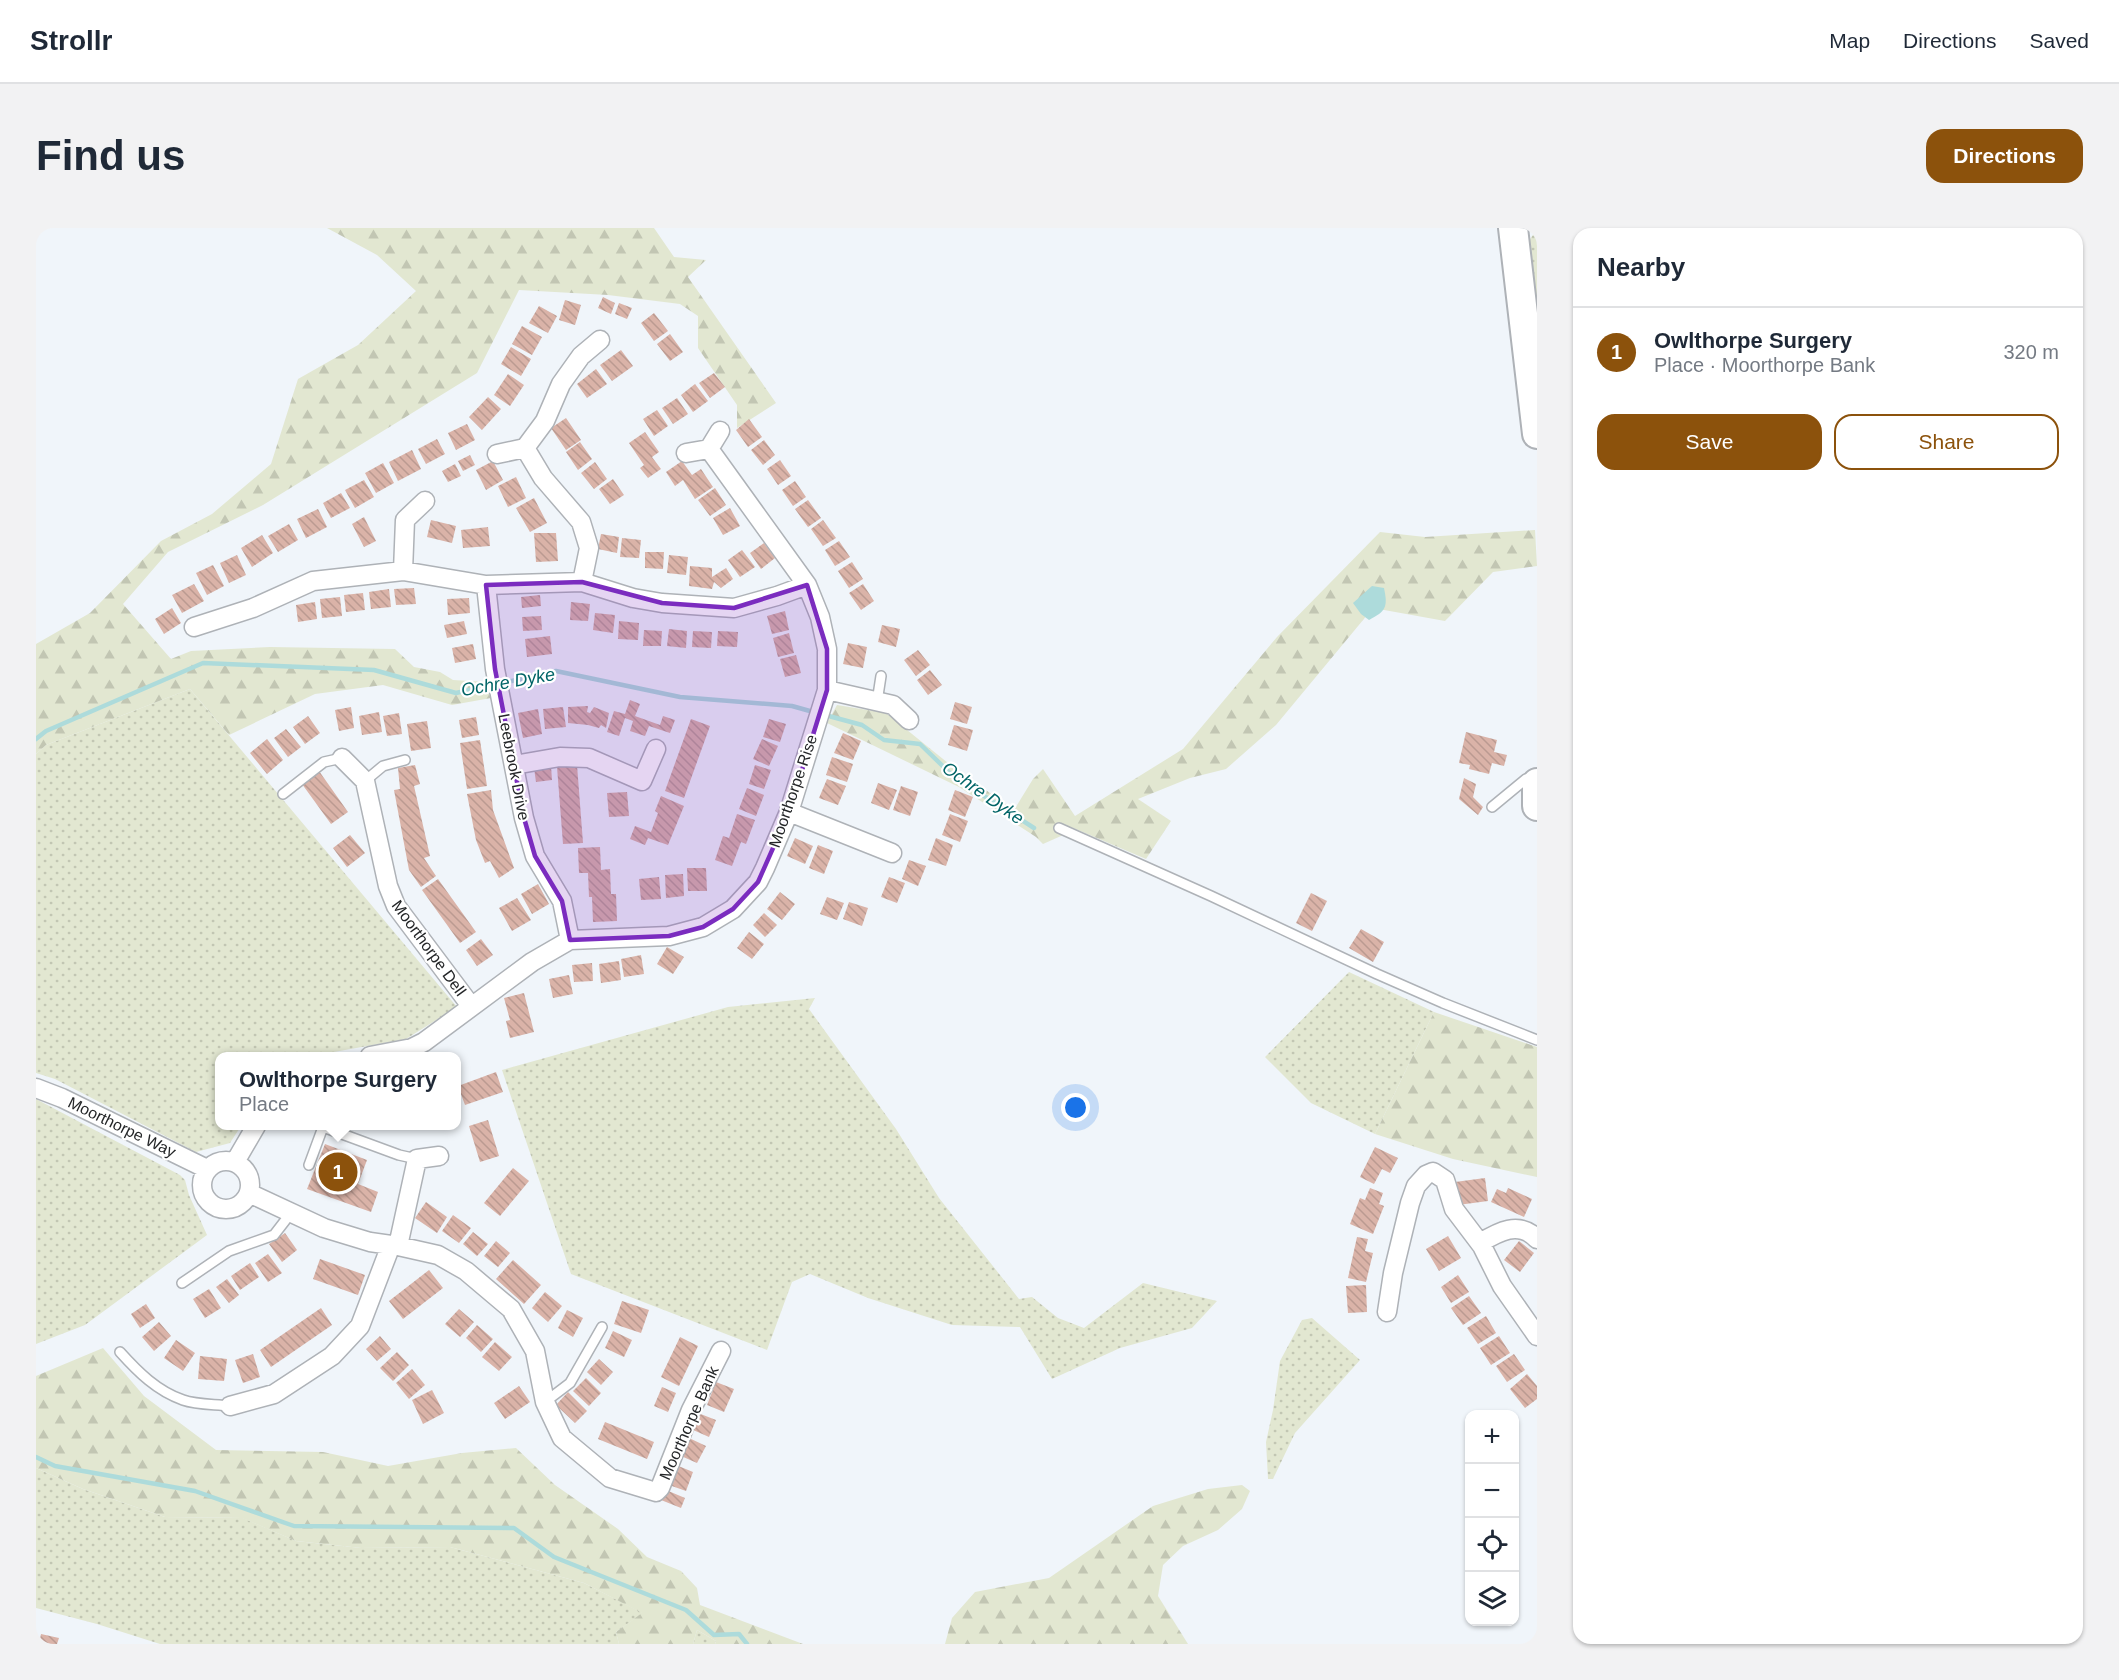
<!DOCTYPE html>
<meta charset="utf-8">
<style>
:root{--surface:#fff;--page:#f2f2f3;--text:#1f2937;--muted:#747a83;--line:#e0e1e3;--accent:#8c520c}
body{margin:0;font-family:Helvetica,sans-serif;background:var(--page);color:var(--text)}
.controls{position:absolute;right:18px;bottom:18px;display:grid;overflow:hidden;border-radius:12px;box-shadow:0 2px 4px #0004}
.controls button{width:54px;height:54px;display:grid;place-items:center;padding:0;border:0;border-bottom:2px solid var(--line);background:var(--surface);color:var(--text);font:30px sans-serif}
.you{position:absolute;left:1040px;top:880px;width:21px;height:21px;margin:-15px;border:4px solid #fff;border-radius:50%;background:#1a73e8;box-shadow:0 0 0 9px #1a73e833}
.badge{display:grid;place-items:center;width:39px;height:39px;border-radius:50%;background:var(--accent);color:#fff;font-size:20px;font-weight:700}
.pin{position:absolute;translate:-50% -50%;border:3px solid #fff;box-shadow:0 2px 6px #0006}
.popup{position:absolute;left:179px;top:824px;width:246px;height:78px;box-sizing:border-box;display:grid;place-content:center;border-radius:12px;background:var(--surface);filter:drop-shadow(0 2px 4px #0005);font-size:20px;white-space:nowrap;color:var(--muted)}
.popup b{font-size:22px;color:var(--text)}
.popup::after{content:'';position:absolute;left:50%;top:100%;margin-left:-12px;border:12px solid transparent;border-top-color:var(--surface)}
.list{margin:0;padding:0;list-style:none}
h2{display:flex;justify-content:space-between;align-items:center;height:78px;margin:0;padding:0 24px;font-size:26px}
h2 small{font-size:20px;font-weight:400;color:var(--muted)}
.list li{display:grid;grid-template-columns:39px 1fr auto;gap:18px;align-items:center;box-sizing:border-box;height:90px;padding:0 24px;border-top:2px solid var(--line)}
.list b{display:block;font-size:22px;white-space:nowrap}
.list p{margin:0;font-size:20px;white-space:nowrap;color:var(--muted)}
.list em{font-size:20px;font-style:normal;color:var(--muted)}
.actions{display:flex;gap:12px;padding:18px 24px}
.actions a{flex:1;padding:14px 0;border:2px solid var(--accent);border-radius:18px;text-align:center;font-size:21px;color:var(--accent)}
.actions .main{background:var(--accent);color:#fff}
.icon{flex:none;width:33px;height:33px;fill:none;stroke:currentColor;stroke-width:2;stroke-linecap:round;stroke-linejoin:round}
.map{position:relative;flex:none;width:1501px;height:1416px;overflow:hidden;border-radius:18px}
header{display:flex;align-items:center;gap:36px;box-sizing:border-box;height:84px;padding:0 30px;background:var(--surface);border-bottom:2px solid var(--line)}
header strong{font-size:28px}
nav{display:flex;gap:33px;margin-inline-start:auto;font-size:21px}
.intro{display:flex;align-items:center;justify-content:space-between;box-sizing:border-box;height:144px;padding:0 36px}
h1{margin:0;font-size:42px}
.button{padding:15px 27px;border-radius:18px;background:var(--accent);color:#fff;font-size:21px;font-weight:700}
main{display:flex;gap:36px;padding:0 36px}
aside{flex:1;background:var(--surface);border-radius:18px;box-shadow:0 2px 4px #0004}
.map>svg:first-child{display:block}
.grass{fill:url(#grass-dots)}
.forest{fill:url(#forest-firs)}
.water{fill:#addbdb}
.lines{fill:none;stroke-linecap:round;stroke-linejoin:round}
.stream{stroke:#addbdb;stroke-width:4.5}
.building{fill:url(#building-back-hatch)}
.lane-casing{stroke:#aeb2b7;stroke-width:12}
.street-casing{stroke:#aeb2b7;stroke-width:21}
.primary-casing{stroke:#aeb2b7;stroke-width:32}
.lane{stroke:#fff;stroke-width:9}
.street{stroke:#fff;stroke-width:18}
.primary{stroke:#fff;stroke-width:28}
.marked{fill:#7b2cbf;fill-opacity:0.2;stroke:#7b2cbf;stroke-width:4.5;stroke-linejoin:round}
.labels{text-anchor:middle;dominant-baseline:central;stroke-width:4.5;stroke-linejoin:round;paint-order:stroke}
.street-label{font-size:16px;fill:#242628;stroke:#fff}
.water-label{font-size:18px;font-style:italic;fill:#006466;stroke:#fff}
</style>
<header>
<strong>Strollr</strong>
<nav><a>Map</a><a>Directions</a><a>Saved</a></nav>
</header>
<div class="intro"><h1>Find us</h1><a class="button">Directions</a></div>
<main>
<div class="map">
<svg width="1501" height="1416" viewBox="0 0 1501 1416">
<defs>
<pattern id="grass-dots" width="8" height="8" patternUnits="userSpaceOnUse" patternTransform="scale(1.5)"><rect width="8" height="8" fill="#e2e7d1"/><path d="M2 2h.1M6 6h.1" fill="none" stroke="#c2c6b3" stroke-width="1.8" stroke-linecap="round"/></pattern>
<pattern id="forest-firs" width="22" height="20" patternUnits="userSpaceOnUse" patternTransform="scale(1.5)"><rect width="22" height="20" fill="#e2e7d1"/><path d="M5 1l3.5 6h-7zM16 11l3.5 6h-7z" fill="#c2c6b3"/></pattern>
<pattern id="building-back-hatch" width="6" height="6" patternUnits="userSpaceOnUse" patternTransform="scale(1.5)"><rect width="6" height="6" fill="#dab3a8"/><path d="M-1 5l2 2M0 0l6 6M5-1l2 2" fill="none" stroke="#bb9a91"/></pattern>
</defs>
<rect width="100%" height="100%" fill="#f0f5fa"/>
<path class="grass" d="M1501 1V68L1500 69 1492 14Z
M154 461 421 779 370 811 298 824 291 828H184V898H205L194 915 160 924 19 851 0 845V526L10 517Z
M1313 744 1398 784 1339 906 1275 875 1229 829Z
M779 770 773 781 860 901 903 970 983 1071 996 1069 1022 1090 1048 1100 1107 1055 1181 1073 1156 1100 1084 1120 1016 1151 984 1099 916 1097 832 1070 774 1046 756 1054 731 1122 535 1046 466 842 692 779Z
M0 871 144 947 149 952 153 967 171 1007 49 1097 0 1116Z
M1276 1090 1324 1132 1259 1205 1237 1251H1232L1230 1214 1237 1182 1244 1133 1266 1092Z
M0 1240 47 1261 129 1289 207 1290 260 1313 325 1320 414 1319 548 1355 607 1385 580 1404 583 1416H124L61 1396 0 1380Z
M661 1402 680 1413 679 1416H657Z"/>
<path class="forest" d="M291 0H618L638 29 670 32 652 49 740 175 701 200V177L662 120V88L644 76 572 67 483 62 441 145 227 277 132 324 87 376 135 431 155 423 234 419 359 421 378 439 404 444 417 452 451 454 455 470 416 477 347 457 279 466 193 507 154 461 10 517 0 526V416L54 385 125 313 176 286 235 236 262 151 322 117 380 63 341 27Z
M1499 302 1501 338 1457 344 1409 393 1337 380 1240 497 1190 541 1154 550 1102 571 1135 593 1110 631 1035 599 1025 608 1007 616 1000 609 923 559 791 495 801 477 850 485 912 535 978 582 997 551 1007 541 1039 588 1147 521 1241 409 1344 304 1389 309Z
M1398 784 1501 819V949L1417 931 1339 906Z
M67 1120 108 1168 180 1222 287 1224 352 1238 426 1225 480 1220 519 1257 582 1301 611 1329 645 1343 661 1360 664 1377 767 1416H679L680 1413 661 1402 657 1416H583L580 1404 606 1385 548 1355 414 1319 325 1320 260 1313 206 1290 129 1289 47 1261 0 1240V1148Z
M1206 1257 1214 1263 1206 1281 1182 1302 1147 1318 1127 1337 1122 1368 1152 1416H909L916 1390 939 1364 1013 1350 1117 1278 1172 1261Z"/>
<path class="water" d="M1336 358 1348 360C1352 379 1350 383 1333 392L1325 386 1317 375Z"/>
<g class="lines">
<path class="stream" d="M467 455 520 443 644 469 756 478 781 485
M789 487 826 497 848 512 884 516 917 548 998 600
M0 511 10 503 167 435 338 442 420 465 459 456
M0 1229 19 1238 159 1263 258 1298 478 1300 518 1329 650 1382 678 1407 703 1406 711 1416"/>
</g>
<path class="building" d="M567 69 579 75 575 86 562 80Z
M529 72 545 77 539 97 523 92Z
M583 75 596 80 591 91 579 86Z
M503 78 521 88 512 105 493 95Z
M618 85 632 103 618 113 605 95Z
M486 98 506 109 496 127 476 116Z
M634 106 647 124 634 133 621 116Z
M475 119 495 131 485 148 465 136Z
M585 122 597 138 576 153 564 137Z
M560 141 571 156 551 170 541 156Z
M678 145 689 159 674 170 663 155Z
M472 146 488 157 474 178 458 167Z
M659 156 672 173 657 184 645 167Z
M452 169 465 181 446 202 433 189Z
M641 170 652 186 637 196 626 180Z
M621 182 632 198 618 208 607 191Z
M530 190 545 212 530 222 515 200Z
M713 191 726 209 712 219 700 202Z
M431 196 439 212 420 222 412 205Z
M609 204 623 224 616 229 625 241 612 250 604 240 608 237 593 215Z
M401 211 409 226 390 236 382 221Z
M728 212 739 227 727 237 715 222Z
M544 214 556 231 542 242 530 224Z
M376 222 385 241 362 253 353 234Z
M434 227 439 237 427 243 422 233Z
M744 232 755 248 742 257 731 241Z
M457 233 467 252 450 262 440 242Z
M646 233 656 247 665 241 677 259 659 271 647 252 639 258 630 244Z
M559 234 571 251 558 261 545 245Z
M347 235 358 255 340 265 329 245Z
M419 236 425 248 412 254 406 243Z
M480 249 490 270 472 279 462 258Z
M577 251 588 267 574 276 563 261Z
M328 252 338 269 319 280 309 262Z
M759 253 770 269 757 278 746 262Z
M679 260 690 277 674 288 662 272Z
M305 265 314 280 295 290 287 275Z
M498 270 511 295 494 304 480 280Z
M772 272 785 290 772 299 759 281Z
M694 280 704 298 687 307 677 290Z
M282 281 291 299 270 310 261 291Z
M328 289 340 313 328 319 316 296Z
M395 292 420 298 416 315 391 309Z
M787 292 800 310 787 318 775 301Z
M253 296 262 312 242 324 232 308Z
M452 299 454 318 427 320 425 302Z
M498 305H520L522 333 500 334Z
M565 306 583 309 581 325 562 321Z
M226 307 237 325 216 339 205 320Z
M586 310 605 312 603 330 584 329Z
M803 313 814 329 799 338 789 322Z
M728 315 739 330 725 341 714 325Z
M706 322 719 339 704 349 692 332Z
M609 324H628L627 341 609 340Z
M201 327 210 347 193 355 184 335Z
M633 327 652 329 650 347 631 345Z
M816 334 827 351 813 360 802 343Z
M177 337 188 358 171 367 160 345Z
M654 338 676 340V349L690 340 697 351 685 360 678 354 676 361 653 358Z
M158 356 168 373 146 385 136 367Z
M827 356 838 373 825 382 813 365Z
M378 360 380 376 360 377 358 361Z
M353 361 355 379 335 381 333 364Z
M327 365 329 382 310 384 308 367Z
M504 367 505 378 486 380 485 369Z
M304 369 306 388 286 390 284 371Z
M433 370 434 385 412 387 411 371Z
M279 374 281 391 262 394 260 377Z
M535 374 554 376 552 393 534 392Z
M136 380 145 395 128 406 119 391Z
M749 383 753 402 736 406 731 388Z
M559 385 579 387 577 405 557 402Z
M505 388 506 402 487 403 486 389Z
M428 393 431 406 411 410 408 397Z
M583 393 603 395 602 412 582 411Z
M846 397 864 401 860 419 842 414Z
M633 401 651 403 650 420 631 418Z
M608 402 626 403 625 418H607Z
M657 403 676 404 675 420 656 419Z
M682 403 702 404 701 419 681 418Z
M753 405 758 425 742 429 737 410Z
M514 408 516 426 491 429 489 411Z
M812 415 831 419 827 440 807 436Z
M437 416 440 431 419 435 416 420Z
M882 422 894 437 880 448 868 432Z
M760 427 765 445 749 449 744 431Z
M894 442 906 457 892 467 881 452Z
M594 472 604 476 599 488 624 497 627 488 639 492 634 505 613 498 609 508 594 503 597 493 589 490 583 508 571 504 578 483 589 486Z
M919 474 936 479 931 496 914 491Z
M552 478 551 484 554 485 558 479 573 485 570 500 565 497 563 500 552 497 532 495V479Z
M315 479 318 500 303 503 299 482Z
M527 479 530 499 509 501 507 481Z
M502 481 506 506 487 510 482 485Z
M343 484 346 504 326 507 323 488Z
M363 485 366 506 351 508 347 488Z
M272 488 284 505 269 516 257 499Z
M440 489 443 507 426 510 423 492Z
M655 491 674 498 648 570 629 563Z
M733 491 750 496 744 514 727 509Z
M391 493 395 520 375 523 371 496Z
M918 497 937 502 931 523 912 517Z
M250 501 265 519 252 529 238 510Z
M1430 504 1461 512 1458 524 1471 527 1468 538 1456 535 1453 546 1433 541 1434 537 1423 535Z
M807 505 825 513 817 532 798 525Z
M231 511 247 532 231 546 214 525Z
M726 511 742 518 733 538 717 531Z
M444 512 451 558 431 561 424 515Z
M796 529 817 536 811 554 790 547Z
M379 537 384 556 378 558 394 628 388 630 400 648 385 659 373 642 358 562 364 561 362 540Z
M541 537 547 615 527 616 521 539Z
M719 537 735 542 728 561 713 556Z
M515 538 516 552 500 554 498 540Z
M283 543 312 584 295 596 266 556Z
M1428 550 1440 556 1437 569 1447 579 1442 587 1423 571Z
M791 551 810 558 802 577 783 570Z
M842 555 861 562 853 582 835 575Z
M865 558 882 564 874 588 857 582Z
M711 560 728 567 720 588 703 581Z
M455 562 457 582 478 640 463 650 454 633 449 635 440 612 431 566Z
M919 562 937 569 929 589 912 582Z
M591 564 593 588 573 589 571 565Z
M625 568 648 578 632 617 612 610 609 617 594 611 599 598 615 604 622 585 619 583Z
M701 586 719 592 710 616 705 614 696 638 679 632 687 608 693 610Z
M914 586 932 593 924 614 906 607Z
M314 607 329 625 311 639 297 620Z
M759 610 777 618 769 636 751 628Z
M900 610 917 617 910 638 892 632Z
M782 617 797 623 788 646 773 640Z
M564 619 565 642 574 641 575 666H580L581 693 557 694 556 669H553L552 645H543L542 620Z
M873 632 890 638 882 658 866 651Z
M651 640H670L671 663H652Z
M647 646 648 668 630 670 629 647Z
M623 649 625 671 605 672 603 651Z
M853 649 869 655 861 675 845 669Z
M402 651 440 704 424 715 386 662Z
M502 656 513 676 496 686 485 666Z
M744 664 759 676 746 692 731 681Z
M1275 665 1291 673 1276 703 1260 695Z
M791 669 808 675 801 692 784 686Z
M481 670 495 692 476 703 463 680Z
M813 674 832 680 826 698 807 691Z
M728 685 741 697 729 709 717 697Z
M1325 701 1348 714 1337 734 1313 720Z
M713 704 728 716 716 731 701 720Z
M445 711 457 727 441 738 430 722Z
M631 719 648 729 637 746 621 736Z
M605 727 608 746 588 749 585 731Z
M583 733 585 752 565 755 563 736Z
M556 735 557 753 538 754 536 737Z
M533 747 537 766 517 770 513 751Z
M488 765 498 804 474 810 470 793 474 792 468 770Z
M460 844 467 864 429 877 422 858Z
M452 892 463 928 444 934 433 898Z
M289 916 331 932 322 956 342 964 335 984 271 961Z
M1339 919 1362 930 1354 945 1346 941 1338 956 1324 949Z
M477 940 493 953 464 988 448 975Z
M1449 950 1452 973 1422 977 1419 954Z
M1334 960 1347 965 1343 976 1348 978 1337 1006 1314 996 1324 970 1329 972Z
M1472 960 1496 971 1488 989 1455 974 1461 961 1470 965Z
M390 974 411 989 401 1005 379 990Z
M417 987 435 1000 423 1015 406 1003Z
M437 1004 452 1016 441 1028 427 1016Z
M249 1005 261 1022 246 1034 233 1016Z
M1412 1008 1425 1030 1403 1043 1390 1021Z
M1321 1009 1332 1011 1329 1023 1337 1025 1330 1054 1312 1050Z
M460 1013 474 1025 462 1039 448 1028Z
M1483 1013 1498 1025 1484 1044 1468 1032Z
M232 1026 246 1045 232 1054 219 1035Z
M284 1031 329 1047 322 1067 277 1051Z
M477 1032 505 1057 488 1076 460 1051Z
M214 1035 223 1049 204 1062 195 1048Z
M393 1042 407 1060 367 1091 353 1073Z
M1422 1047 1433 1064 1415 1075 1405 1059Z
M191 1051 203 1067 193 1075 180 1059Z
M1330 1057 1331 1084 1312 1085 1310 1058Z
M173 1061 185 1080 169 1090 157 1071Z
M509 1064 526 1078 512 1094 496 1080Z
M1433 1068 1445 1085 1427 1097 1415 1080Z
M586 1073 613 1082 605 1105 578 1096Z
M110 1076 119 1090 104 1100 95 1086Z
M285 1080 296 1097 235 1139 224 1122Z
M423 1081 438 1094 424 1109 409 1096Z
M531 1082 547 1090 537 1109 522 1100Z
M1450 1088 1460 1105 1442 1116 1431 1100Z
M123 1094 135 1108 118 1123 106 1109Z
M441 1097 457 1111 445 1124 430 1110Z
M577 1103 596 1112 588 1129 569 1120Z
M344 1108 355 1121 341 1133 330 1121Z
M1463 1108 1474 1125 1455 1137 1444 1120Z
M644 1109 662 1118 643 1158 625 1149Z
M140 1112 159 1125 147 1143 128 1130Z
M459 1114 476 1129 463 1143 446 1129Z
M361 1124 373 1137 357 1153 344 1140Z
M217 1126 224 1149 207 1155 199 1132Z
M1478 1126 1489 1142 1471 1154 1460 1138Z
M164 1128 191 1131 188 1153 162 1151Z
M563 1131 577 1144 565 1157 551 1144Z
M376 1141 389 1157 373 1171 360 1155Z
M1491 1146 1501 1158V1171L1489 1180 1474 1161Z
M550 1150 565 1165 553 1178 537 1163Z
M680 1154 698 1161 688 1184 671 1177Z
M483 1158 494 1174 469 1191 458 1175Z
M626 1159 640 1165 632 1184 618 1178Z
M396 1162 408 1185 387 1196 376 1172Z
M532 1164 551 1183 539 1195 520 1177Z
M662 1185 680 1192 673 1209 655 1201Z
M569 1194 618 1214 611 1231 562 1211Z
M653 1210 670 1218 661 1235 645 1228Z
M640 1237 657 1244 650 1263 633 1257Z
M630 1262 649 1270 645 1280 625 1272Z
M5 1406 23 1410 21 1416H3Z"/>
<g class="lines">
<g class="lane-casing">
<path id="lane" d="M841 474 845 448
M329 553 347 538 369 532
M247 566 288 534 306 530
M1456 579 1490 551 1496 549
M1023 600 1175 668 1341 746 1407 775 1501 812
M273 937 287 899 363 927 381 931
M146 1055 193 1023 238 1007 255 985
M84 1124C102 1144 121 1163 147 1172 161 1177 179 1176 194 1178
M509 1174 534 1155 566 1099"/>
</g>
<g class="street-casing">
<path id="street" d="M650 225 673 221
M461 226 489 220
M367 343 369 292 389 273
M546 354 553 320 545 294 507 250 489 220 509 193 525 156 545 128 564 112
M450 357 459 441 488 590 499 628 526 673 534 712
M158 399 217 380 277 353 367 343 450 357 546 354 597 370 626 375 698 380 741 368 771 357
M791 462 857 477 873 492
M306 530 329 553 352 658 360 678 435 778
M478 537 524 529 553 530 606 553 620 521
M753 584 856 625
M334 828 376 820 388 814 496 734 534 712 633 708 667 699 697 681 722 654 729 640 753 584 791 462V421L784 389 771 357 673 221 684 203
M0 860 26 870 171 941
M166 957a24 24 0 1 1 48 0a24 24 0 1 1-48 0Z
M199 934 220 898
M213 965 288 1000 334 1014 362 1018 402 1027 430 1043 475 1081 499 1123 509 1174 526 1210 574 1250 620 1264 624 1260 655 1182 685 1123
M1444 1015C1462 1004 1483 992 1501 1011
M362 1018 381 931 403 928
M1351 1084 1357 1045 1374 975 1380 958 1390 947 1397 944 1409 952 1418 981 1446 1018 1466 1058 1501 1108
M194 1178 238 1166 296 1128 324 1098 355 1017"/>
</g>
<g class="primary-casing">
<path id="primary" d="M1477 0 1501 206
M1501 555V578"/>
</g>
<use href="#lane" class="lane"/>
<use href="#street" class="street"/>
<use href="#primary" class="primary"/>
</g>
<path class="marked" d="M546 354 626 375 698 380 771 357 791 421V462L753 584 722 654 697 681 667 699 633 708 534 712 526 673 499 628 488 590 459 441 450 357Z"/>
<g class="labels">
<g class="street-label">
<text transform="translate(478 539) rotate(79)">Leebrook Drive</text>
<text transform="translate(757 563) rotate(-71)">Moorthorpe Rise</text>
<text transform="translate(393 720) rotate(54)">Moorthorpe Dell</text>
<text transform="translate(86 899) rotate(26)">Moorthorpe Way</text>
<text transform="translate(653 1195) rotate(-66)">Moorthorpe Bank</text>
</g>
<g class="water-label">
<text transform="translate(472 454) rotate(-10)">Ochre Dyke</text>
<text transform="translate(947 565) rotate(35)">Ochre Dyke</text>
</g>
</g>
</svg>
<div class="controls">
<button>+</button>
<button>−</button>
<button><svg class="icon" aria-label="locate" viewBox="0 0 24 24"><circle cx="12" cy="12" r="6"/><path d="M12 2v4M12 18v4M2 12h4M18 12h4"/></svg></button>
<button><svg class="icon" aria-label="layers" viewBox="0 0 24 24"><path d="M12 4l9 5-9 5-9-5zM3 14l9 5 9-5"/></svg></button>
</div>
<div class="you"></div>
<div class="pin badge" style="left:302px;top:944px">1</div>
<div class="popup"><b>Owlthorpe Surgery</b>Place</div>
</div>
<aside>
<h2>Nearby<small></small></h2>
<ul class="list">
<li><span class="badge">1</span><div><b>Owlthorpe Surgery</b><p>Place · Moorthorpe Bank</p></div><em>320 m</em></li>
</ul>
<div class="actions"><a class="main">Save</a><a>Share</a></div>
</aside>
</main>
